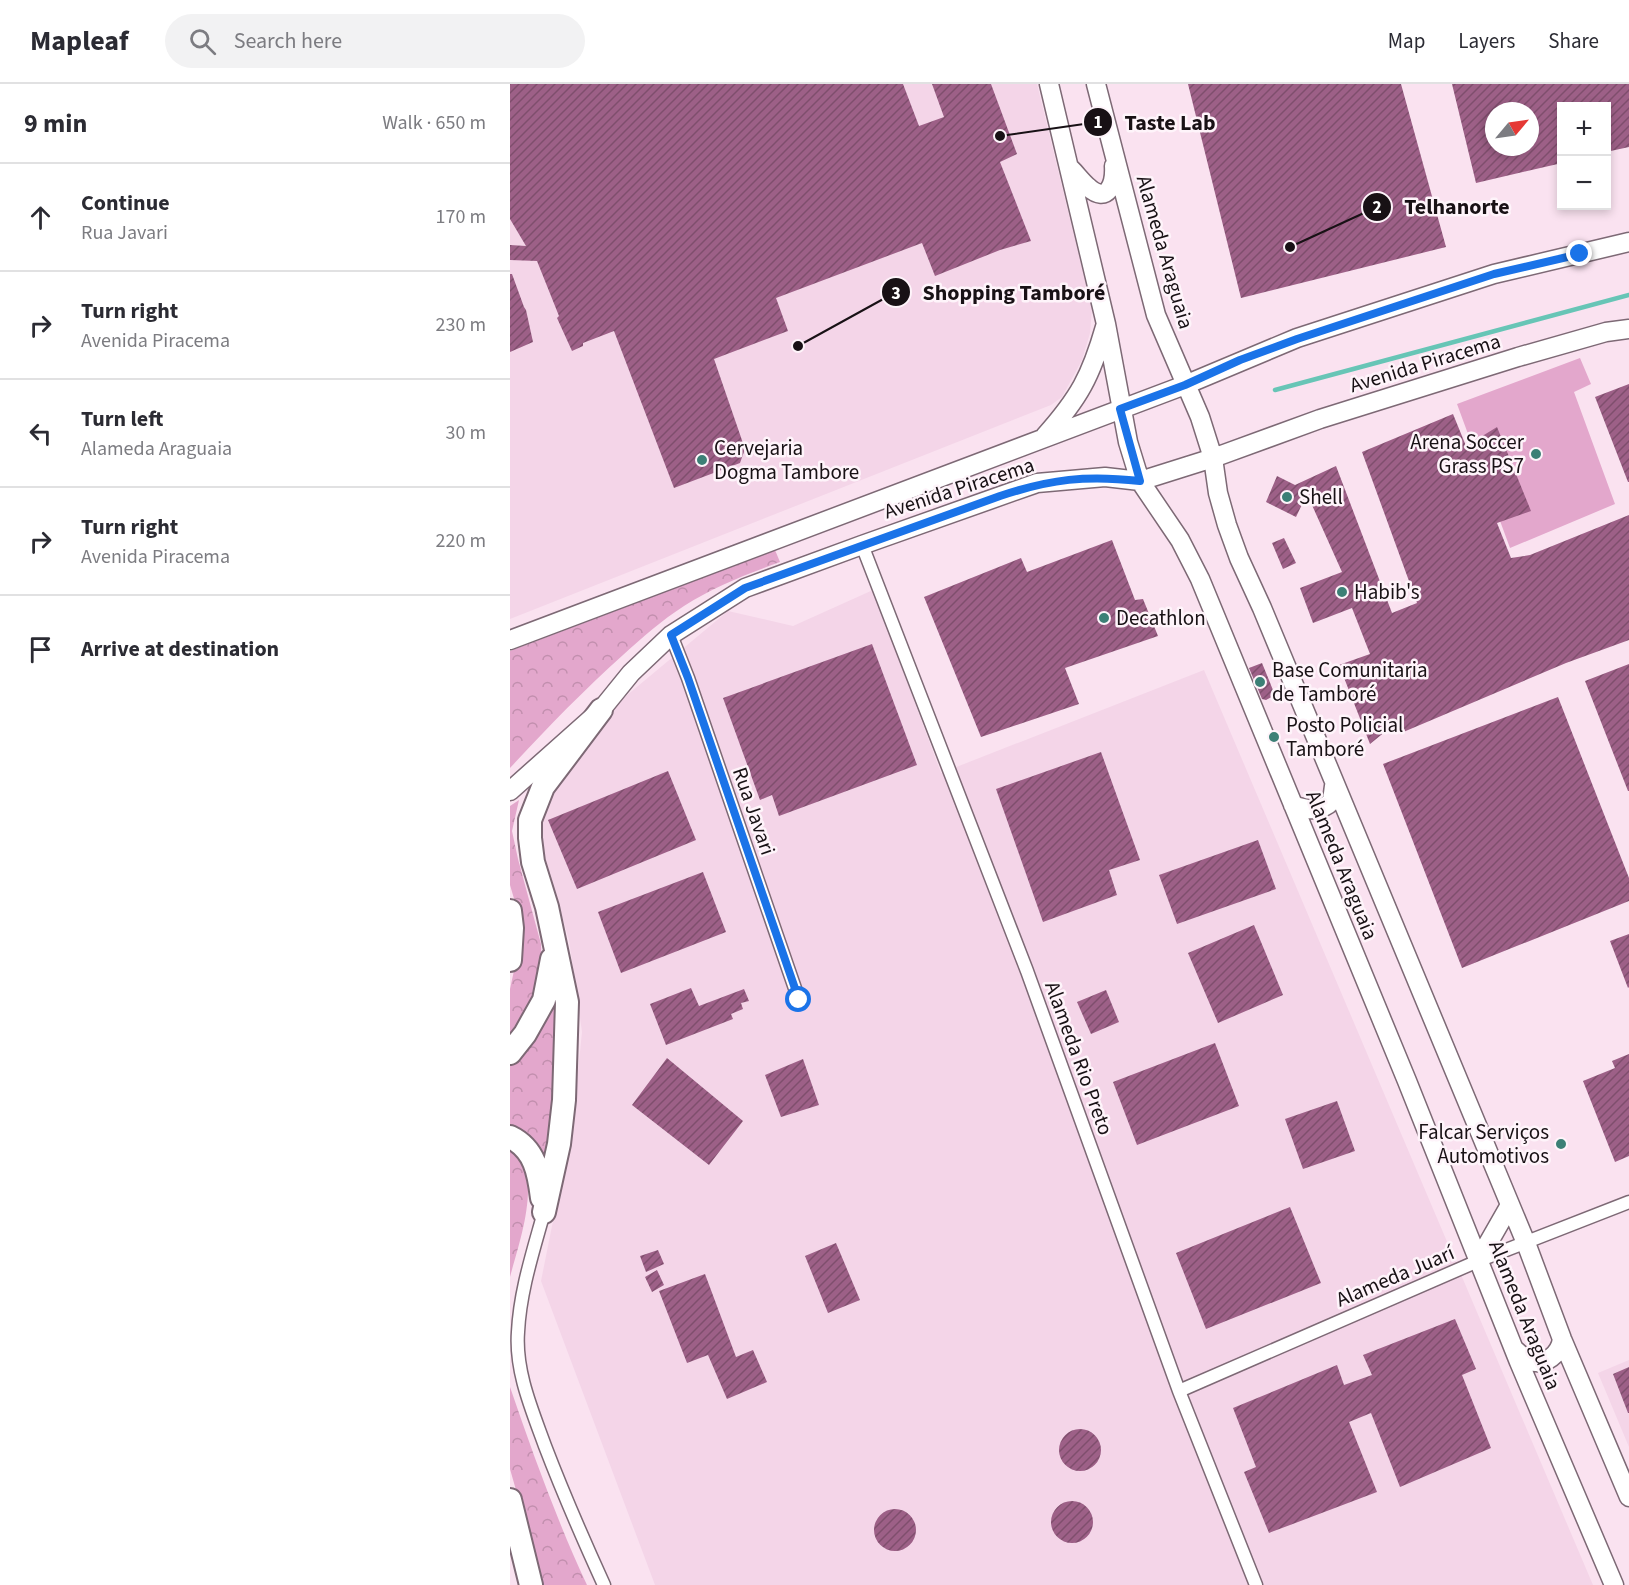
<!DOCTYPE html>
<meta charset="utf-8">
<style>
:root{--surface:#fff;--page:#f2f2f3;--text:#2b2b33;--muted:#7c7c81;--line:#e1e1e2}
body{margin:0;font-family:"Source Sans 3",sans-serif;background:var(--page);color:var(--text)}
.controls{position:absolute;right:18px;top:18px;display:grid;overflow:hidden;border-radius:0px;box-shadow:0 3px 9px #0003}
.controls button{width:54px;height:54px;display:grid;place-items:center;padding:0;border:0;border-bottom:2px solid var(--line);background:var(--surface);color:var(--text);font:30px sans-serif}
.compass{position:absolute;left:975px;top:18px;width:54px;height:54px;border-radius:50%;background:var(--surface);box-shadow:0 3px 9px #0003;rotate:61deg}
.stop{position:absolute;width:18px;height:18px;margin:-14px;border:4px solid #1a73e8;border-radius:50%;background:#fff}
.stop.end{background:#1a73e8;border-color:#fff;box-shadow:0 2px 6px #0008}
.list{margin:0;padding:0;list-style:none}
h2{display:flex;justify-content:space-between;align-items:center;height:78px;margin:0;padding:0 24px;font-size:26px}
h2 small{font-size:20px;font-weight:400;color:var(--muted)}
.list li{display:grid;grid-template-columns:39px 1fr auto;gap:18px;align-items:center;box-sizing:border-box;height:108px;padding:0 24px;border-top:2px solid var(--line)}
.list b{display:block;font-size:22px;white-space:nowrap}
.list p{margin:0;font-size:20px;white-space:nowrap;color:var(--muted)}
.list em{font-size:20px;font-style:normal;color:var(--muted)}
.icon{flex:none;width:33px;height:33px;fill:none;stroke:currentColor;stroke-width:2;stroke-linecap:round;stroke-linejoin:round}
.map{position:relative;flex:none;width:1119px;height:1501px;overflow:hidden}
header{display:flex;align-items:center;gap:36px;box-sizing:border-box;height:84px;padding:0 30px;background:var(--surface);border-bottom:2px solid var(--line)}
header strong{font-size:28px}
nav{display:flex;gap:33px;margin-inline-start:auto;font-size:21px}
.search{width:420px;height:54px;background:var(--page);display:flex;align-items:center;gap:15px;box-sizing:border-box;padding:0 21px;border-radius:33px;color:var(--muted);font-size:22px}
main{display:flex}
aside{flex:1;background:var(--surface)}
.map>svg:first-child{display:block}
.built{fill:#f4d5e8}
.forest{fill:url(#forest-crowns)}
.pitch{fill:#e3a7cc}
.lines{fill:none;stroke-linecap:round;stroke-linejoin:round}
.stream{stroke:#67c5b6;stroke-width:4.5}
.building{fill:url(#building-hatch);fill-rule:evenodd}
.street-casing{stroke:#7d6975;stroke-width:15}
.secondary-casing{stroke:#7d6975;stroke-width:21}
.highway-casing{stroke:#7d6975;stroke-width:26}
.street{stroke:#fff;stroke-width:12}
.secondary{stroke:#fff;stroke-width:18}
.highway{stroke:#fff;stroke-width:22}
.route{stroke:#1a73e8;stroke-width:8}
.poi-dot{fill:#3c8076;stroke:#fef4fa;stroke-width:2}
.labels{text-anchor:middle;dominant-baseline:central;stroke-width:5;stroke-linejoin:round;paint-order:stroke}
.street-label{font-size:21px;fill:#181115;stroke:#fef4fa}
.poi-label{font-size:21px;fill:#181115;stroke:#fef4fa;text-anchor:start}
.leader{fill:none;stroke:#181115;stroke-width:2}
.callout-dot{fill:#181115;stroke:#fef4fa;stroke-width:2}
.mark-label{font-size:18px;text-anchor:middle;font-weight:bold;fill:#fff}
.callout-label{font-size:22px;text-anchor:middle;font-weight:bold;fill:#181115;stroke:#fef4fa;stroke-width:5;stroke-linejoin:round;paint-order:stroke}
</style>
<header>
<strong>Mapleaf</strong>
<div class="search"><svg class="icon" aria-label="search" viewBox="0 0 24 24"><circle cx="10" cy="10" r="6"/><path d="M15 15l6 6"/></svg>Search here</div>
<nav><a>Map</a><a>Layers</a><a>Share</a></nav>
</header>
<main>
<aside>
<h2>9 min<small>Walk · 650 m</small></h2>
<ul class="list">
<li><svg class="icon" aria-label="ahead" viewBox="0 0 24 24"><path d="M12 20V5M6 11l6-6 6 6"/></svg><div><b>Continue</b><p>Rua Javari</p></div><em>170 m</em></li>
<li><svg class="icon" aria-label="right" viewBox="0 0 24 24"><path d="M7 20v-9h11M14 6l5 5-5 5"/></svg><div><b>Turn right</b><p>Avenida Piracema</p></div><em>230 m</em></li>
<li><svg class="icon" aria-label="left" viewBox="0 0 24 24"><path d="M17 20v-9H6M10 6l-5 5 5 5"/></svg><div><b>Turn left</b><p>Alameda Araguaia</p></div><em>30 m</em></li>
<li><svg class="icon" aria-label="right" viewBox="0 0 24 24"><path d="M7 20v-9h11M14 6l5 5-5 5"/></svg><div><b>Turn right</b><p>Avenida Piracema</p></div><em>220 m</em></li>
<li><svg class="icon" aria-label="arrive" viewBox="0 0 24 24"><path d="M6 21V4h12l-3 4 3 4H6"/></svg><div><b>Arrive at destination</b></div></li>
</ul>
</aside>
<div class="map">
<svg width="1119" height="1501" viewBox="0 0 1119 1501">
<defs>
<pattern id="forest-crowns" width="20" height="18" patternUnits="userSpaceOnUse" patternTransform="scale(1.5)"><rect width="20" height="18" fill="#e3a7cc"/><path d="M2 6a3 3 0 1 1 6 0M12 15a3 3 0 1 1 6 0" fill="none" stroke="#c28fae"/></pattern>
<pattern id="building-hatch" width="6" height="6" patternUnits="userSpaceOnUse" patternTransform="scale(1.5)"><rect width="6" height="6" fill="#9d6087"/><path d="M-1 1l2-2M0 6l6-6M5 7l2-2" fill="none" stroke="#7f4e6d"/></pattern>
</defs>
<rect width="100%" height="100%" fill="#fae2f0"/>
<path class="built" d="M0 0H527L582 225 580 249 572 276 552 313 541 321 0 535Z
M363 506 431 689 694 586 1083 1501H145L31 1197 63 1037 72 948 59 856 29 755 30 721 46 689 116 612 218 527 283 542Z
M1119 1276V1363L1088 1289Z"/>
<path class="forest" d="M265 466 270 478C237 490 203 503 174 522 152 536 133 553 113 571 73 607 37 644 0 684V567Z
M9 716 2 747 8 775 31 860 32 885 26 915 0 956V905L5 882V818L0 801V722Z
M47 907 40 1062 38 1067 34 1070C21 1063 20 1047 0 1041V977Z
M0 1058C35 1088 10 1155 0 1193Z
M0 1303C23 1370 47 1437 77 1501H33L0 1385Z"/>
<path class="pitch" d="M1070 274 1081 300 1064 308 1105 420 1000 464 947 320Z"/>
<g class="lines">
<path class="stream" d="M765 306 1119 211"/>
</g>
<path class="building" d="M0 0H393L409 42 434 33 422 0H481L507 70 490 78 521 157 490 166 425 192 412 159 266 214 278 247 204 275 235 365 230 379 164 404 104 247 73 259V262L62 267 47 234 49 232 27 177 0 176V161L16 162 0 135Z
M678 0H891L936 163 731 214Z
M942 0H1119V63L1096 68V22H1052V79L966 99ZM984 27H1020V63H984Z
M0 190H2L14 223 16 226 23 258 0 268Z
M1119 300V398H1118L1085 313Z
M943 330 956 362 987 343 1021 427 987 439 1001 474 1020 471 1119 431V556L1056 579 891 649 887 638 860 660 829 581 860 570 842 524 803 539 790 504 832 488 797 410 786 433 756 418 767 392 785 401 826 382 882 529 907 519 852 368Z
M774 454 786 479 773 485 762 459Z
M602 456 625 516 633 515 648 552 555 584 569 620 471 653 414 513 511 474 517 488Z
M362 560 407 681 269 732 262 711 250 716 213 614Z
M752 579 765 611 756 616 752 615 739 584Z
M1119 580V707H1118L1075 597Z
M1048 613 1119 794V817L952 884 873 680Z
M591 668 630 776 599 786 607 811 533 838 486 705Z
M158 687 186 756 67 805 38 736Z
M748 756 766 805 667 840 649 791Z
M193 788 216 848 111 889 88 828Z
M744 841 773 911 708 939 678 869Z
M1119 850V903L1118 904 1100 857Z
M181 904 189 922 234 905 239 917 231 919 233 925 221 930 223 935 156 961 140 920Z
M596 906 609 938 581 950 567 918Z
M705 959 729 1022 627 1061 603 998Z
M1119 970V1072L1105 1078 1073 997 1105 984 1102 977Z
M157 974 233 1037 199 1081 122 1021Z
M293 975 309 1021 271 1033 255 991Z
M827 1017 845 1067 793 1085 775 1035Z
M780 1123 811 1199 696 1245 666 1169Z
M326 1159 350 1216 318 1229 295 1172Z
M148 1166 154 1180 136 1188 130 1172Z
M147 1186 154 1201 142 1208 135 1193Z
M195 1190 226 1273 243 1266 257 1298 217 1315 198 1271 177 1279 149 1207Z
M945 1235 966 1285 952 1291 981 1364 890 1403 861 1329 839 1338 867 1408 759 1449 734 1388 746 1383 723 1324 827 1281 834 1301 862 1291 853 1271Z
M1119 1283V1329H1118L1103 1290Z
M549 1366a21 21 0 1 1 42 0a21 21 0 1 1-42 0Z
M541 1438a21 21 0 1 1 42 0a21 21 0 1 1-42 0Z
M364 1446a21 21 0 1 1 42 0a21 21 0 1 1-42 0Z"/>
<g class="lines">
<g class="street-casing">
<path id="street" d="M352 461 517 887 669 1307 746 1501
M161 551 178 594 289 916
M34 1128C23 1168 10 1207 8 1248 5 1287 22 1326 35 1362 53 1409 73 1455 94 1501
M669 1307 968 1177 1119 1118"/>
</g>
<g class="secondary-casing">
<path id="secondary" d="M539 0 596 240 618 358 630 397 670 456 690 495 897 997 1009 1278 1104 1501
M586 0 646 231 690 333 703 374 708 409 717 441 729 474 752 524 1016 1159 1052 1255 1119 1413
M561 85C567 91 572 98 578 103 598 121 605 99 604 82
M535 352C569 314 581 292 595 243
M0 556 675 301 787 254 984 190 1119 158
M0 707 91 626 121 589 161 551 235 504 352 461 527 399 595 393 630 397 703 374 810 335 1008 273 1096 248 1119 245
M783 721C796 726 811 729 822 717L824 702
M968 1177 1000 1121
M1004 1265C1009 1269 1014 1275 1020 1277 1036 1282 1050 1270 1052 1255"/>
</g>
<g class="highway-casing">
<path id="highway" d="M0 827 2 844 0 876
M0 969 15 950 34 916 42 875
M0 1053C25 1065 29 1089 32 1114
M34 1128 49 1060 54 1016 57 918 37 823 23 778 20 754V736L33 703 91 626
M0 1416 21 1501"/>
</g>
<use href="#street" class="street"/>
<use href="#secondary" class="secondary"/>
<use href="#highway" class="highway"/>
</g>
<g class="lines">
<path class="route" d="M289 916 178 594 161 551 235 504 490 412C541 395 576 391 630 397L610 325 675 301 730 276 787 255 984 190 1070 170"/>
</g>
<g class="poi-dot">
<circle cx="1026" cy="370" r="6"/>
<circle cx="192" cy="376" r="6"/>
<circle cx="777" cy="413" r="6"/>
<circle cx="832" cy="508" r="6"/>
<circle cx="594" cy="534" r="6"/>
<circle cx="750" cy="598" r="6"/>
<circle cx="764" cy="653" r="6"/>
<circle cx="1051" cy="1060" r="6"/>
</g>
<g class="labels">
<g class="street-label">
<text transform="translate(655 168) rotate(74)">Alameda Araguaia</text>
<text transform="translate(915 279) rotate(-17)">Avenida Piracema</text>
<text transform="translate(449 404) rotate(-18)">Avenida Piracema</text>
<text transform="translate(244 727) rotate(71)">Rua Javari</text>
<text transform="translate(832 781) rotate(68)">Alameda Araguaia</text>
<text transform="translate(569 974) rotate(70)">Alameda Rio Preto</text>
<text transform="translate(885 1192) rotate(-23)">Alameda Juarí</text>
<text transform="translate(1015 1231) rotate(68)">Alameda Araguaia</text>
</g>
<g class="poi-label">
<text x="1014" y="358" text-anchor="end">Arena Soccer<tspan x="1014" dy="24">Grass PS7</tspan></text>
<text x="204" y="364">Cervejaria<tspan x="204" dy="24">Dogma Tambore</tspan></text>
<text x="789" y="413">Shell</text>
<text x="844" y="508">Habib's</text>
<text x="606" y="534">Decathlon</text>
<text x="762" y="586">Base Comunitaria<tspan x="762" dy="24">de Tamboré</tspan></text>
<text x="776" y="641">Posto Policial<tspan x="776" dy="24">Tamboré</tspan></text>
<text x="1039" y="1048" text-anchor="end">Falcar Serviços<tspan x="1039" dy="24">Automotivos</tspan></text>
</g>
</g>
<path class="leader" d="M490 52L588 38M780 163L867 123M288 262L386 208"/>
<g class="callout-dot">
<circle cx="490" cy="52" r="6"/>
<circle cx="780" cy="163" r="6"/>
<circle cx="288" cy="262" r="6"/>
<circle cx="588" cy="38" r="15"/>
<circle cx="867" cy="123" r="15"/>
<circle cx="386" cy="208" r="15"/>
</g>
<g class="mark-label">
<text x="588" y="44">1</text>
<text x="867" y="129">2</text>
<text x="386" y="215">3</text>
</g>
<g class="callout-label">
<text x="660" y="46">Taste Lab</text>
<text x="947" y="130">Telhanorte</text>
<text x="504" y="216">Shopping Tamboré</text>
</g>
</svg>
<div class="controls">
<button>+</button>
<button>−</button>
</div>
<svg class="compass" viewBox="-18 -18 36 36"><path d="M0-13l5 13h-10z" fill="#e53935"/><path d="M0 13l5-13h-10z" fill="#7c7c81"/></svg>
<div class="stop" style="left:289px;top:916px"></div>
<div class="stop end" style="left:1070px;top:170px"></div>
</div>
</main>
